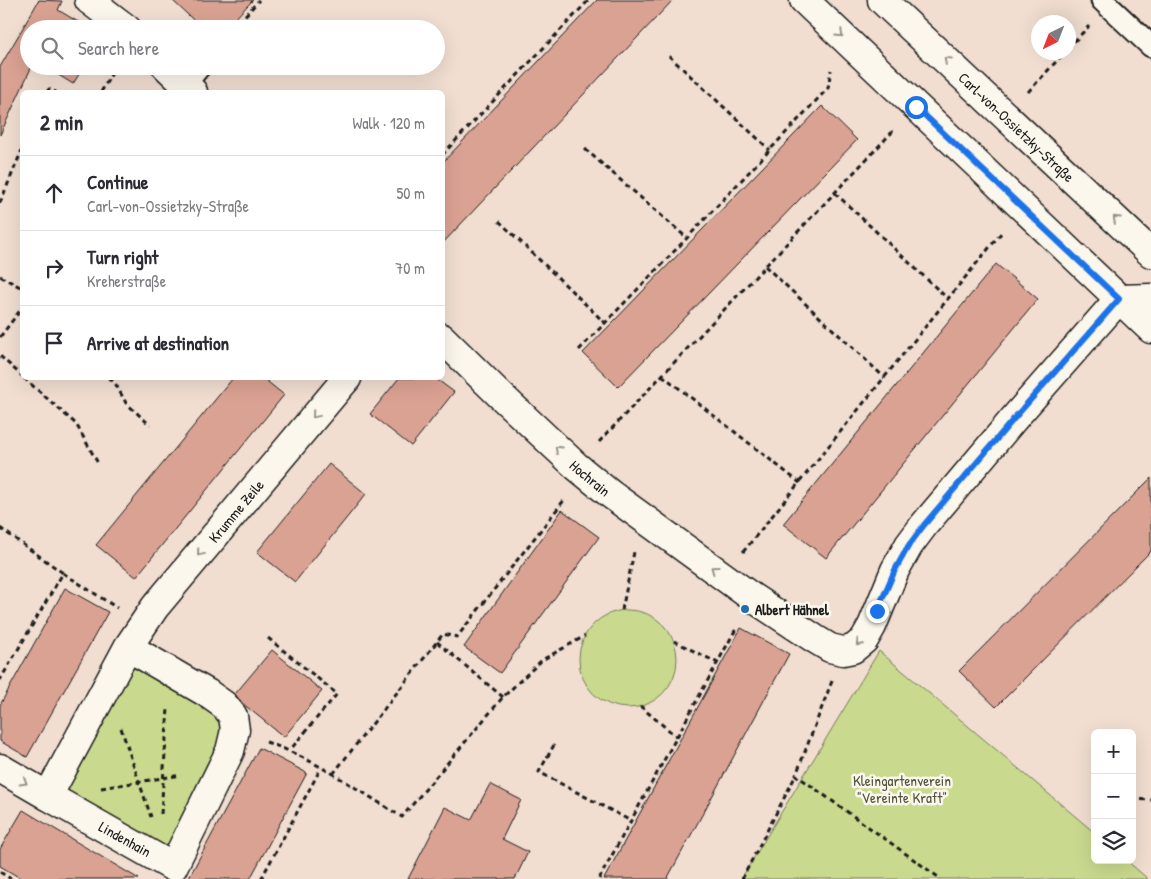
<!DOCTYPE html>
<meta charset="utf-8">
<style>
:root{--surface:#fff;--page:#f2f2f3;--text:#2b2b33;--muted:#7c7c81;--line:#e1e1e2}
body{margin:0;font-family:"Patrick Hand",sans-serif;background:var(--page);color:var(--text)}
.controls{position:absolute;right:15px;bottom:15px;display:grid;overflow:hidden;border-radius:8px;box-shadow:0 5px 20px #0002}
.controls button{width:45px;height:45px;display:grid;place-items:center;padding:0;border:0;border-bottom:1px solid var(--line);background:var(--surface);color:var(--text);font:25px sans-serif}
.compass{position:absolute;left:1031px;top:15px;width:45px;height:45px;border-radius:50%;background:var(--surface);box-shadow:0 5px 20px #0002;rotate:222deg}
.stop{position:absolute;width:15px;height:15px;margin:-11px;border:4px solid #1a73e8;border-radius:50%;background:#fff}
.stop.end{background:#1a73e8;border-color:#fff;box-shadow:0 1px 5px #0008}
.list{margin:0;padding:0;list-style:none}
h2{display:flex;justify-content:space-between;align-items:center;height:65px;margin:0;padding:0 20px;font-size:21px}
h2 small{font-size:16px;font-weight:400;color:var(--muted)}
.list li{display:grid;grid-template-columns:32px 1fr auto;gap:15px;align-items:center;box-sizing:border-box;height:75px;padding:0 20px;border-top:1px solid var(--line)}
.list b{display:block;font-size:19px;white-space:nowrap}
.list p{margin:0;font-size:16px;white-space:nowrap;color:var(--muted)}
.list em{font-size:16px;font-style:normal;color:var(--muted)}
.icon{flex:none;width:28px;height:28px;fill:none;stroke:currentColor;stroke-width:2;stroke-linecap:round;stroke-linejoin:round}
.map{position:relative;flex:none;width:1151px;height:879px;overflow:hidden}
.search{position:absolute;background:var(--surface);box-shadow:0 5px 20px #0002;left:20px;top:20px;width:425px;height:55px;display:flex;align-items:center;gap:12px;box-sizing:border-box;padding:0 18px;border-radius:28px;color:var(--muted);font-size:19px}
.panel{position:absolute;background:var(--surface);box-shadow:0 5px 20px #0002;left:20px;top:90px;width:425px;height:290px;border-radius:8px}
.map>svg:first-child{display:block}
.green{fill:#c9da8e;stroke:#727b55}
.building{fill:#daa293;stroke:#1c1c1c}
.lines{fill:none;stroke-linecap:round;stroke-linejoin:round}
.lane-casing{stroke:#1c1c1c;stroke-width:25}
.street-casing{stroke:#1c1c1c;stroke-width:31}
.secondary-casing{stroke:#1c1c1c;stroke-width:31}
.path{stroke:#1c1c1c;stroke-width:3;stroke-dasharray:5 4;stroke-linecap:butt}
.lane{stroke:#fbf7ec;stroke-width:21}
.street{stroke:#fbf7ec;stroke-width:28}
.secondary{stroke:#fbf7ec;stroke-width:28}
.oneway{stroke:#97948e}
.route{stroke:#1a73e8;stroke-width:6}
.poi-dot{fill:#1f6fb2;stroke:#fbf7ec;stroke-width:2}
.labels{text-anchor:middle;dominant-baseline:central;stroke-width:5;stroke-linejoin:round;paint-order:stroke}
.street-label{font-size:15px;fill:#1c1c1c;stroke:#fbf7ec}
.poi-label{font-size:15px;font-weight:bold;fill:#1c1c1c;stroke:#fbf7ec;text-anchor:start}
.park-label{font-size:15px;fill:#50553e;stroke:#fbf7ec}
</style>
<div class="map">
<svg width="1151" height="879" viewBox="0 0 1151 879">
<rect width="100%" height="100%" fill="#f1ded1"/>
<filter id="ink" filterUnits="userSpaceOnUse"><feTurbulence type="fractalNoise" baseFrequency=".02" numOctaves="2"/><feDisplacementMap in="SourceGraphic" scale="10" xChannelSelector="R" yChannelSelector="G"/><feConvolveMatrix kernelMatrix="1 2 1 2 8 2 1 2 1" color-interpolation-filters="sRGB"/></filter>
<g filter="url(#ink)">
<path class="green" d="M579 659a49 49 0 1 1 98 0a49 49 0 1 1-98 0Z
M879 651 1095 833V860H1126L1148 879H741Z
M132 663 209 701 229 727 172 851 67 797 64 784Z"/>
<path class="building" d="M39 0 62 1 58 10 90 29H29V66H32L0 135V67Z
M172 0H253L225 29H203Z
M597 0H673L442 244V163Z
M44 66H84L73 84Z
M822 106 857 140 618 387 583 353Z
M996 264 1038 299 826 558 783 524Z
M233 378H263L284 395 136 577 96 545Z
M399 378H435L454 392 411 446 370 414Z
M329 464 366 494 295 582 257 552Z
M1151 478V551L996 707 959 671Z
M562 510 599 537 500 673 464 647Z
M65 588 108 612 27 757 0 741V705Z
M741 628 789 654 708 804 667 879H604Z
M272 650 322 691 284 737 242 703 235 694Z
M259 748 307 773 273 836 250 879H188Z
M490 784 521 800 502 839 528 852 515 879H408L445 807 471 820Z
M23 810 80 844 139 879H22L0 866V849Z"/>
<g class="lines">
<g class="lane-casing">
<path id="lane" d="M1102 0 1151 46
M185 84 200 66"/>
</g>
<g class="street-casing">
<g id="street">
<path d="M89 0 127 29"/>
<path d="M166 66 193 92"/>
<path id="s1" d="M442 338 499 394 576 466 609 493 753 598 815 639 830 648 843 651 853 649 864 640 872 626 895 570 909 545 924 525 1017 415 1119 299 1151 298"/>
<path id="s2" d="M128 647 207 693 224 705 233 716 235 730 230 751 173 867 48 796 128 647 155 607 347 378"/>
<path d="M0 768 48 796"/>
</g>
</g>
<g class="secondary-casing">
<g id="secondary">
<path d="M804 0 1151 329"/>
<path id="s3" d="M882 0 1151 253"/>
</g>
</g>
<path class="path" d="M233 29 259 0
M1068 48 1089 26
M669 56 770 150
M47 92 49 89 56 92
M101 92 116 66
M1028 92 1065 52
M585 149 687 238
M442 155 589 0
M835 193 948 299
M0 203 22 150
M499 221 605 323
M765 266 885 378
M0 276 22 288
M0 337 22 308
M579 350 687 238 828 88 831 70
M0 356 22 376
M662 375 800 483
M24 378 76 424 99 465
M109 378 115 383 126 403 150 425
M599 442 895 129
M0 528 63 573 0 680
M743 552 1002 232
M63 573 117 608
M622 610 634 552
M268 638 337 694 290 750
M674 641 718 663
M437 642 503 697
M832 681 796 775 941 879
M640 706 677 737
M121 728 151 817
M266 742C315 759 358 790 402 817L503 697 542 660 585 636
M554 745 539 772 631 821
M333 774 443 634 457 637 565 499
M101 788 181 775
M1132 799 1151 800
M161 814 168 708
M0 872 11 879
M261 879 321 768
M599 879 737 627
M742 879 796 775"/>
<use href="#lane" class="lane"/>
<use href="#street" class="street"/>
<use href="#secondary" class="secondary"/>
</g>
<defs><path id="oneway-chevron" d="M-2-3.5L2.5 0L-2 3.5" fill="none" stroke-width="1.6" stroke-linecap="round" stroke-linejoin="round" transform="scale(1.25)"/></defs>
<g class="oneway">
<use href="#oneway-chevron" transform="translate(840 34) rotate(44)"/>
<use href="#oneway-chevron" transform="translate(947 60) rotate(-137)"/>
<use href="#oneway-chevron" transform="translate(1116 219) rotate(-137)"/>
<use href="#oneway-chevron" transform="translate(315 415) rotate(130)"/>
<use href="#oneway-chevron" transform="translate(558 449) rotate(-137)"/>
<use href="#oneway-chevron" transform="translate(200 553) rotate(130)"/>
<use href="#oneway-chevron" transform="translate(714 569) rotate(-144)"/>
<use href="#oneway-chevron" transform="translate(859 643) rotate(135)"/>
<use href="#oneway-chevron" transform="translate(24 782) rotate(30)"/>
</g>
</g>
<g class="lines" filter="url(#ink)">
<path class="route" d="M877 611 895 570 909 545 924 525 1017 415 1119 299 916 107"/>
</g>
<circle class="poi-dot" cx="745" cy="609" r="5"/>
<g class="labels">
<g class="street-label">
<text stroke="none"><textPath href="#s3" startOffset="185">Carl-von-Ossietzky-Straße</textPath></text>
<text stroke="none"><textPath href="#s1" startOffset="204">Hochrain</textPath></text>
<text stroke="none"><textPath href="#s2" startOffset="778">Krumme Zeile</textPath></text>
<text transform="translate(125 839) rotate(29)">Lindenhain</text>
</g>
<g class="poi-label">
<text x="755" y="609">Albert Hähnel</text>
</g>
<g class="park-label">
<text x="902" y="780">Kleingartenverein<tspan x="902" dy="17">"Vereinte Kraft"</tspan></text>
</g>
</g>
</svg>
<div class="controls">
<button>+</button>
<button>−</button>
<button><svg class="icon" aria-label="layers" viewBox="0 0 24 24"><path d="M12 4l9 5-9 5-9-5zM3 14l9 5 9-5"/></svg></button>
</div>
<svg class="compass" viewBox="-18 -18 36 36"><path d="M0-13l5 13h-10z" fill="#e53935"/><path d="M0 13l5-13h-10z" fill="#7c7c81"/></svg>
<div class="stop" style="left:916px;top:107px"></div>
<div class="stop end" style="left:877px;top:611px"></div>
<div class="search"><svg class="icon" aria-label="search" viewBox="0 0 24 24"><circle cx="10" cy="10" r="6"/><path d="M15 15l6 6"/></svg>Search here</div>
<section class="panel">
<h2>2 min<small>Walk · 120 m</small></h2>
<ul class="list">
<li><svg class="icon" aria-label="ahead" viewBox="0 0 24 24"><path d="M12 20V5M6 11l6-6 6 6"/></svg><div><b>Continue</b><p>Carl-von-Ossietzky-Straße</p></div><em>50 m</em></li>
<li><svg class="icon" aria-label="right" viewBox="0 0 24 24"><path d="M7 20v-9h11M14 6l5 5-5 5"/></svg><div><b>Turn right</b><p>Kreherstraße</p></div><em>70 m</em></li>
<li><svg class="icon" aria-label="arrive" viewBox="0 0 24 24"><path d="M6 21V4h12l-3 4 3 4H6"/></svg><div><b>Arrive at destination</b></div></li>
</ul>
</section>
</div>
